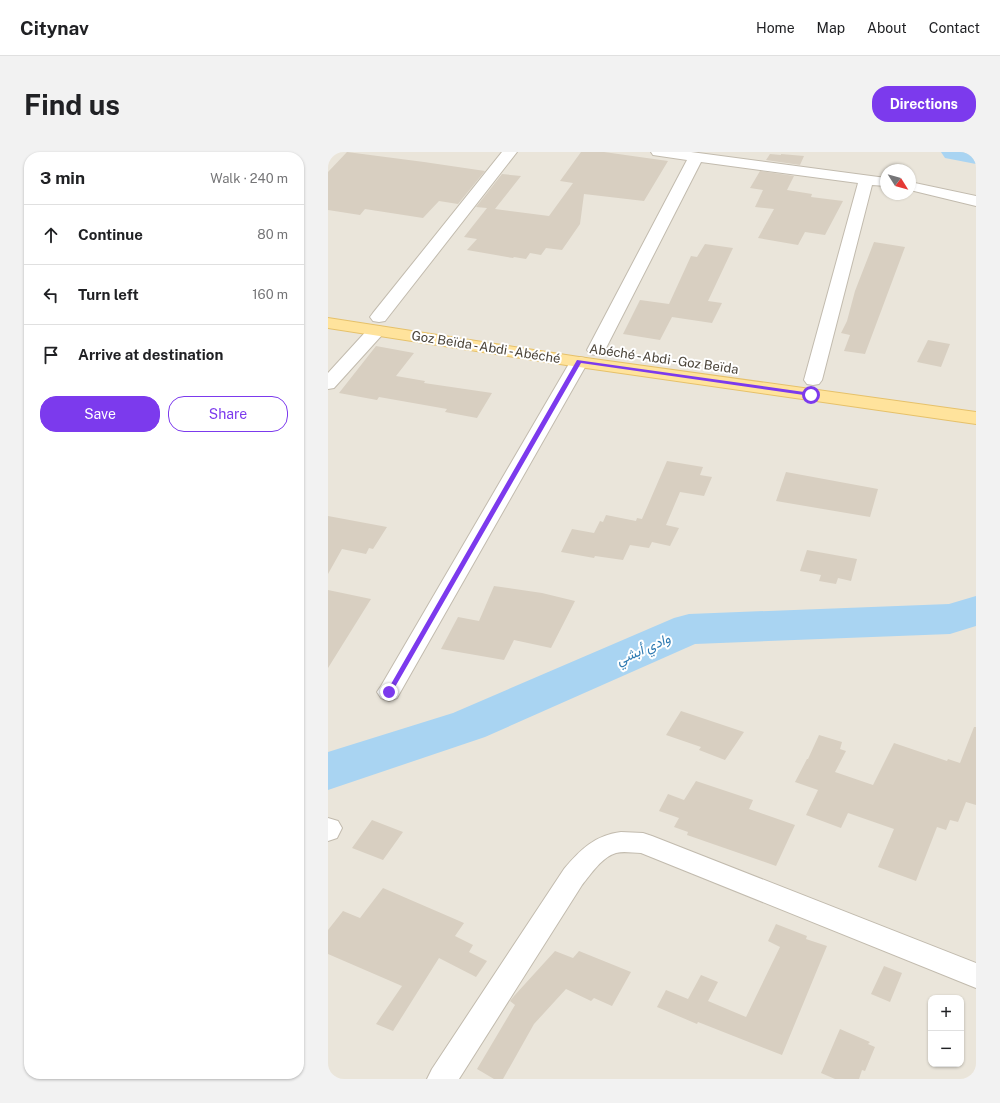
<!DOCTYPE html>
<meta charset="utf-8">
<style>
:root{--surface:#fff;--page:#f2f2f2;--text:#202124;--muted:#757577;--line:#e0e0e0;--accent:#7c3aed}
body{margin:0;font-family:"Public Sans",Vazirmatn,sans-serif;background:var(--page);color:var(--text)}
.controls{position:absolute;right:12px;bottom:12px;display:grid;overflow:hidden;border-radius:8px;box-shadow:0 1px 3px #0004}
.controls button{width:36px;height:36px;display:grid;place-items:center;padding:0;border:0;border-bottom:1px solid var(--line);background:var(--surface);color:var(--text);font:20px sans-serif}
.compass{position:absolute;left:552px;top:12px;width:36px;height:36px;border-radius:50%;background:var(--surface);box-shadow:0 1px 3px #0004;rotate:127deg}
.stop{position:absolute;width:12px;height:12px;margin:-9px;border:3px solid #7c3aed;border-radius:50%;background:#fff}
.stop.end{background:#7c3aed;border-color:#fff;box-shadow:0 1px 4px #0008}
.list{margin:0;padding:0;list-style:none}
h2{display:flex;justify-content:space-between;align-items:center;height:52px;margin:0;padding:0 16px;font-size:17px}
h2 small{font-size:13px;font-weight:400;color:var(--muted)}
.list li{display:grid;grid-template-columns:26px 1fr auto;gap:12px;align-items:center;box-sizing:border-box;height:60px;padding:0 16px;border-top:1px solid var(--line)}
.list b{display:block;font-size:15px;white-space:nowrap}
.list em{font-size:13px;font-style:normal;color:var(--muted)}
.actions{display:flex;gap:8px;padding:12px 16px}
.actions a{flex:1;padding:9px 0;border:1px solid var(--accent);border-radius:16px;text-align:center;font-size:14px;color:var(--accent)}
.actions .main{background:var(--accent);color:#fff}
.icon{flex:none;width:22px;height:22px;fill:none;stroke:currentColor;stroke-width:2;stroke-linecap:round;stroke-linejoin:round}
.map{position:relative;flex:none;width:648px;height:927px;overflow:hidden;border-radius:16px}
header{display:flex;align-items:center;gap:24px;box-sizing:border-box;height:56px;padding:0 20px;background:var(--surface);border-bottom:1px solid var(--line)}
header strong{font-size:19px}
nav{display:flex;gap:22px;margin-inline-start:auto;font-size:14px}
.intro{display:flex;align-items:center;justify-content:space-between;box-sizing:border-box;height:96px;padding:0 24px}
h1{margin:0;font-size:28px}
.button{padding:10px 18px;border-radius:16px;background:var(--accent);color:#fff;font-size:14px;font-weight:700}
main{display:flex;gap:24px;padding:0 24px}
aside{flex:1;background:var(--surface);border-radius:16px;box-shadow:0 1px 3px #0004}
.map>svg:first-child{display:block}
.residential{fill:#eae5da;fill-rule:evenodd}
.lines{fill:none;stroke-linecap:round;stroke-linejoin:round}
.river{fill:#a9d4f2;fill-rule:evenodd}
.building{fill:#d8cfc1}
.minor-casing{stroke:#c2bbae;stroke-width:2}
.major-casing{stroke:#e6c16a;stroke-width:2}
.minor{fill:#fff;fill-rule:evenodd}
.major{fill:#ffe39c;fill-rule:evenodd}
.route{fill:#7c3aed}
.labels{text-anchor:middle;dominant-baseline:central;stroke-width:4;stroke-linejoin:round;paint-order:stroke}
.street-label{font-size:13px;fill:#4b4439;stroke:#fff}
.water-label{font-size:14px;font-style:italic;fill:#2e7ab2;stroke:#fff}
</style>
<header>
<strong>Citynav</strong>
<nav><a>Home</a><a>Map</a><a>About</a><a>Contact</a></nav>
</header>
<div class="intro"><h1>Find us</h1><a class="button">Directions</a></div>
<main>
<aside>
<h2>3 min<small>Walk · 240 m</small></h2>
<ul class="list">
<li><svg class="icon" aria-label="ahead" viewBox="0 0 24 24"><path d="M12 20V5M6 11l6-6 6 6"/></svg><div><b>Continue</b></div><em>80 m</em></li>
<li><svg class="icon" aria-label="left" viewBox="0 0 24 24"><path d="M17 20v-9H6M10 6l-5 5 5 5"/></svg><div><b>Turn left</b></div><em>160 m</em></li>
<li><svg class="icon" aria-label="arrive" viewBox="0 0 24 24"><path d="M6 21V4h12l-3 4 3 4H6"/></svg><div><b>Arrive at destination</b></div></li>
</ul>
<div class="actions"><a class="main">Save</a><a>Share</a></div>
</aside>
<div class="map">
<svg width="648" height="927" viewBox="0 0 648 927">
<rect width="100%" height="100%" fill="#f6f3ec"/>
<path class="residential" d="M0 0H648V927H0ZM558 18H582V42H558ZM603 846H633V912H603Z"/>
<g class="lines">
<path class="river" d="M613 0H648V12L617 6Z
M648 444V474L622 482 367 492 157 585 0 638V600L125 561 346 466 361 462 621 452Z"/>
</g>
<path class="building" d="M19 0 96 10 157 19 130 52 111 49 95 66 37 57 32 63 0 58V20Z
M253 0H276L340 9 316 49 256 42 252 72 234 98 218 96 213 103 202 101 198 107 186 105 185 106 139 98 149 87 136 85 159 56 148 55 174 22 193 24 167 57 221 64 245 31 232 29Z
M442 2 453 3V2L476 4 472 13 438 8Z
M432 19 466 24 459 38 484 42 483 45 515 49 497 83 477 80 470 93 430 86 446 57 427 55 435 38 422 36Z
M546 90 577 95 537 202 516 199 522 183 513 181 519 169 527 139Z
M377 92 405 96 380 149 394 151 384 171 344 165 332 188 295 182 312 148 341 152 363 104 369 105Z
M600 188 622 192 613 215 589 210Z
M48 194 86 201 68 224 97 229 96 231 164 241 149 266 117 260 119 257 51 245 49 248 11 241Z
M339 309 375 315 372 323 384 325 376 344 352 340 338 373 351 376 342 394 324 390 321 396 302 393 295 408 267 404 266 406 233 400 244 377 266 381 272 369 275 370 278 363 308 369 309 366 314 367Z
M458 320 550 337 542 365 448 349Z
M0 364 59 375 45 397 41 396 38 402 14 397 0 422Z
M479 398 529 407 523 429 510 426 508 432 491 429 493 423 472 419Z
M166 434 214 441 247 449 223 496 186 488 176 508 113 497 130 465 151 469Z
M0 438 43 447 0 516Z
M353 559 416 580 397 608 371 598 373 595 338 583Z
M646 575H648V653L638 650 630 670 622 668 618 678 609 675 588 729 550 715 566 677 520 661 513 676 478 663 490 638 467 630 479 607H480L491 583 514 590 512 597 518 599 507 620 545 633 566 591 619 609 620 607 632 611Z
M368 629 425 648 421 657 467 673 448 714 359 683 360 680 346 675 351 666 331 659 340 642 356 648Z
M44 668 75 680 55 708 24 696Z
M55 736 136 771 127 784 145 793 141 800 159 809 148 825 111 806 65 879 48 872 74 834 0 802V778L15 759 32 766Z
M448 772 479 784 478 787 499 794 454 903 370 870 369 872 329 855 338 838 360 847 373 823 390 830 380 849 418 865 452 795 440 789Z
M227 799 245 806 251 799 303 820 284 854 266 846 263 849 238 837 206 872 175 927H166L149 917 187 853 182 849 186 844Z
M556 814 574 821 562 850 543 842Z
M512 877 542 890 540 892 547 895 537 919 534 918 531 927H507L493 921Z"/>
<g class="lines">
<g class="minor-casing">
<path id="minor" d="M174 0H189L57 169 51 170 45 169 42 165 45 161Z
M323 0H363L558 26V34L544 33 494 228 491 232 485 233 479 232 476 228 530 31 373 10 277 198 274 202 268 203 262 202 259 198 359 8 325 3Z
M582 30 648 44V54L582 38Z
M48 174 54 175 57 179 54 183 6 236 0 237V221L42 175Z
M251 205 257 206 260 210 69 546 61 549 53 546 49 540 53 534 242 210 245 206Z
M0 666 10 669 14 676 9 686 0 689Z
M293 680 315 681 324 684 648 811V836L313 701C305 701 296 699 288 701 274 705 263 722 254 733L131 927H99L104 917 236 717C252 698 267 683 293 680Z"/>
</g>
<g class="major-casing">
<path id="major" d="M0 166 251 205 648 260V272L251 215 0 176Z"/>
</g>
<use href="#minor" class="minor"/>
<use href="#major" class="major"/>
</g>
<path class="route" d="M249 208 483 241 486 243 483 244 253 211 63 542H59V539Z"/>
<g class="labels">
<g class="street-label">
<text transform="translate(158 195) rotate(9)">Goz Beïda - Abdi - Abéché</text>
<text transform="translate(336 207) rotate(8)">Abéché - Abdi - Goz Beïda</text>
</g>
<g class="water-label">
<text transform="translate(315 497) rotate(-24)">وادي أبشي</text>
</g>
</g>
</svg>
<div class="controls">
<button>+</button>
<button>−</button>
</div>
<svg class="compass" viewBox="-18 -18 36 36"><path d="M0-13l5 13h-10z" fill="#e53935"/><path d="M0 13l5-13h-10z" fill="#757577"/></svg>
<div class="stop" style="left:483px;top:243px"></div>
<div class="stop end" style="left:61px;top:540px"></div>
</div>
</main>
